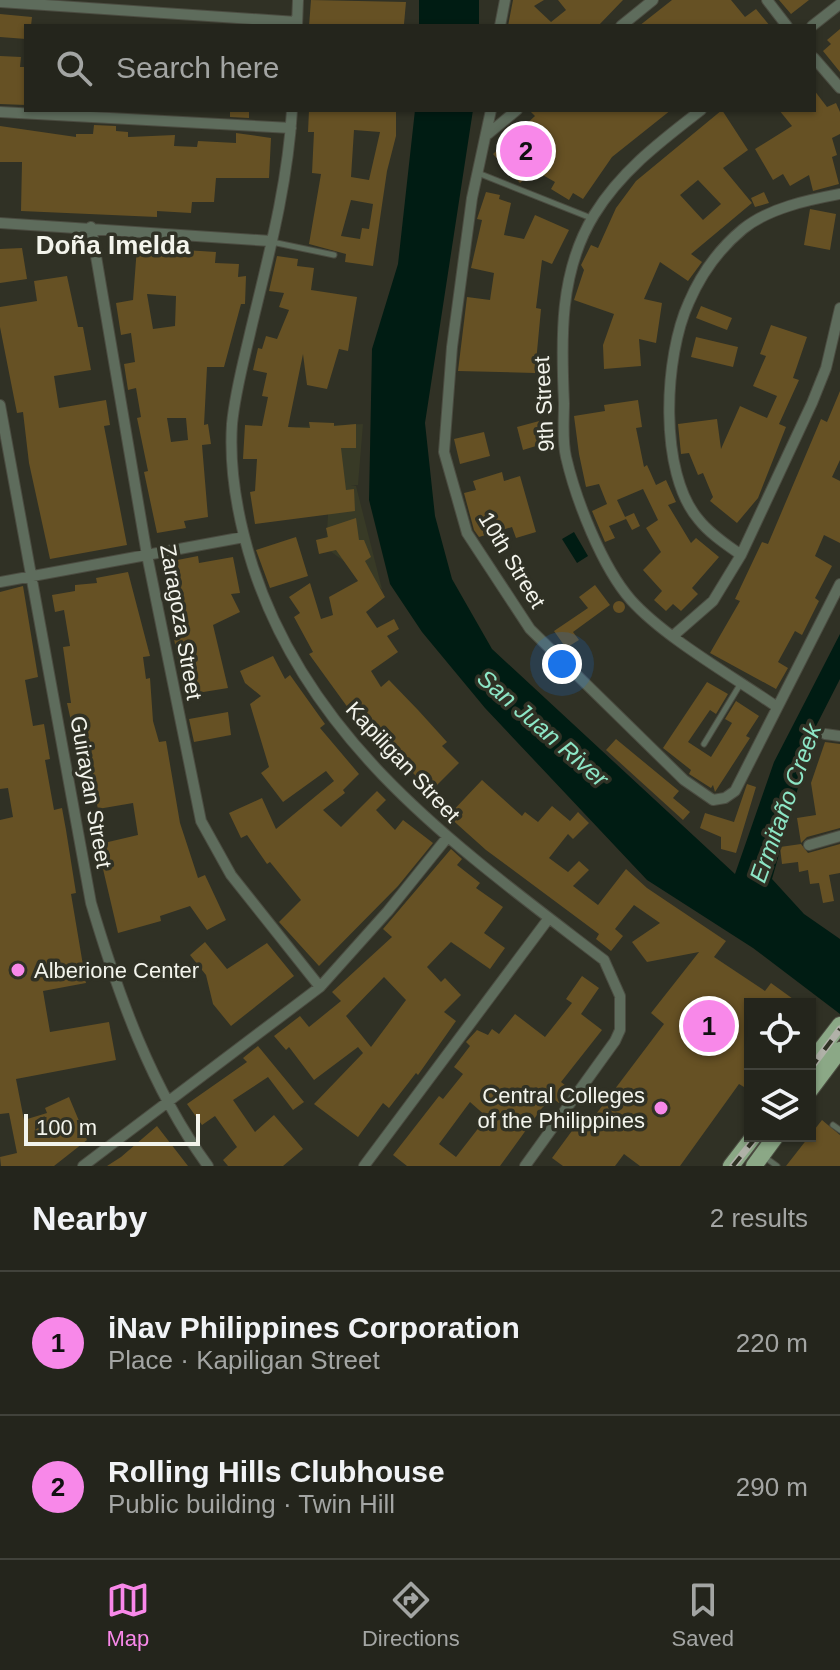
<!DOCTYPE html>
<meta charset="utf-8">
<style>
:root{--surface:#24251c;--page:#303129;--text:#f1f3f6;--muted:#a3a5a3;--line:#41423b;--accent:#f888e9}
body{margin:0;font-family:Helvetica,sans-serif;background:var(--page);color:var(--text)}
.controls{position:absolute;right:24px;bottom:24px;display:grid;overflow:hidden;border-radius:0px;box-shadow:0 2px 6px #0004}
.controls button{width:72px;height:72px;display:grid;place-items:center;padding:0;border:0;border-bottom:2px solid var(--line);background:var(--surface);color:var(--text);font:40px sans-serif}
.scale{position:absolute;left:24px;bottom:20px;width:176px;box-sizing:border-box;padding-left:8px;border:4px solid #f3f4ec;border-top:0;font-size:22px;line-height:28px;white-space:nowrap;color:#f3f4ec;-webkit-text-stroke:6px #303125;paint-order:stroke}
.you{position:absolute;left:562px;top:664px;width:28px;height:28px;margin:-20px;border:6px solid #fff;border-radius:50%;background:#1a73e8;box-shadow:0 0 0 12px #1a73e833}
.badge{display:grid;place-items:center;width:52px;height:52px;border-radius:50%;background:var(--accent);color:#111;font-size:26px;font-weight:700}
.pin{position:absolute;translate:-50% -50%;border:4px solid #fff;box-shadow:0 2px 8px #0006}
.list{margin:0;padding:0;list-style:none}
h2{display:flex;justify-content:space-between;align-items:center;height:104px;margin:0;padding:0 32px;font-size:34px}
h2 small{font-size:26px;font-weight:400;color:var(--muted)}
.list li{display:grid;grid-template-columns:52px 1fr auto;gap:24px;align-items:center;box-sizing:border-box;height:144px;padding:0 32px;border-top:2px solid var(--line)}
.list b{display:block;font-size:30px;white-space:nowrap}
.list p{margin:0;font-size:26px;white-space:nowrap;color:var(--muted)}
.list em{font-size:26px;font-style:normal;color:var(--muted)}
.icon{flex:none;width:44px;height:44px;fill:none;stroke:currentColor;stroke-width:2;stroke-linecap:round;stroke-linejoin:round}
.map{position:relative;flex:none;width:840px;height:1166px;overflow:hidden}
.search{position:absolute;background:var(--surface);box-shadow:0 2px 6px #0004;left:24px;right:24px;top:24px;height:88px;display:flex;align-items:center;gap:20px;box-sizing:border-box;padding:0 28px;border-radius:0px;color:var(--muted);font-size:30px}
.sheet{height:392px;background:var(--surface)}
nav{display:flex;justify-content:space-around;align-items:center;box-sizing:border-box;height:112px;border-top:2px solid var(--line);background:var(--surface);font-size:22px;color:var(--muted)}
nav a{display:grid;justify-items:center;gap:4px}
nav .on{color:var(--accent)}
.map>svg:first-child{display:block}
.built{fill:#383a26}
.water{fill:#001c13}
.building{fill:#665124;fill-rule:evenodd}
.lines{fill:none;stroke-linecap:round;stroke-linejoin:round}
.lane-casing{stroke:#4b4c41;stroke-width:7}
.street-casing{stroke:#4b4c41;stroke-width:12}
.primary-casing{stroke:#4b4c41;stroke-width:18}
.lane{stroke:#5e6c5c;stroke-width:5}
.street{stroke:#5e6c5c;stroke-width:10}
.primary{stroke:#8ba886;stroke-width:16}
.rail-casing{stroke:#b0b1a8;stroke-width:7}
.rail{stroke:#303125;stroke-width:4;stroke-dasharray:12;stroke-linecap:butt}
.poi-dot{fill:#f888e9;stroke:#303125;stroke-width:3}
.labels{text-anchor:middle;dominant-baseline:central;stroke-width:7;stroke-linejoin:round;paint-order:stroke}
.street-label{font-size:22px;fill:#f3f4ec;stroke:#303125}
.poi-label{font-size:22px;fill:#f3f4ec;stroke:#303125;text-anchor:start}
.water-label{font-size:24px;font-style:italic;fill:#8de6c6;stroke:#303125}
.quarter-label{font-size:26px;font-weight:bold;fill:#f3f4ec;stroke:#303125}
</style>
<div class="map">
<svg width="840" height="1166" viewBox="0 0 840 1166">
<rect width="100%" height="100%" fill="#303125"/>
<path class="built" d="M363 424 358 485H351L356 486 382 589 326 548 330 482 302 478 297 427Z"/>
<path class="water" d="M419 0H479V26H419Z
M415 110H473L425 423 435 516 452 579 492 649 735 874 774 762 840 634V679L815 728 772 879 804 914 840 939V1014L753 948 647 880 485 708 422 632 390 584 369 500 372 349 398 264Z
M574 532 588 556 577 563 562 539Z"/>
<path class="building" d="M311 0 406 2 404 24 309 26Z
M513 0H544L534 6 551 22 566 10 558 0H623L598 26H508Z
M672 0H731L745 17 756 9 770 26H639Z
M779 0H809L791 14Z
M0 14 32 17 31 26H26V39L0 37Z
M840 29V72L823 51 831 44 827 40Z
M0 56 21 57 20 67H26V105L0 104Z
M814 90 827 107 836 103 840 112V134L832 138 837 155 832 157 839 184 813 191 809 175 790 186 783 174 773 180 755 149 792 126 779 110H814Z
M230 110H249V118L230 117Z
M309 110H396V136L387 171 373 266 345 262 346 254 309 244 321 174 312 173 314 132H308ZM354 130 380 132 369 180 351 177ZM351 200 373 204 369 229 362 228 360 239 341 236Z
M529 110H671L612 157 583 199 573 193 569 200 551 189 555 182 534 170 520 183 493 154 535 116Z
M722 110 748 150 723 168 752 203 691 254 702 262 688 281 660 262 644 299 662 303 656 343 639 339 641 366 604 369 603 345 614 314 574 300 584 270 581 265 591 245 598 248 616 208 636 181ZM698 180 721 204 703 220 680 195Z
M94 125 116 126V131L128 132V137L175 135 174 146 197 147 198 141 236 143V133L271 138 269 178H216L214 202H192L191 213 157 211V217L21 211 22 162H0V126L76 137V134H93Z
M486 192 500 195 499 199 511 203 504 235 524 239 535 215 569 230 552 264 542 260 536 308 541 309 535 373 458 371 467 297 490 300 494 273 471 268 482 220 477 219Z
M764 192 769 203 755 207 751 198Z
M810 209 836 214 830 250 804 245Z
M137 247 216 252 215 263 239 264 238 277 246 276 245 304H241L224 367H207L204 425 208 424 211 444 202 445 208 517 184 521 186 528 157 533 144 472 148 471 137 418 141 417 136 388 128 390 124 364 135 362 131 333 121 335 116 303 133 300ZM147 294 176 296 175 326 153 329ZM167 418H186L188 440 171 442Z
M22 248 27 279 0 283V249Z
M277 256 298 259 297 266 314 268 311 290 357 297 348 351 339 349 327 389 307 385 303 354 288 427 310 428 309 422 334 423V426L356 424V448H341L346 490 354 489 355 511 255 524 250 492 255 491 257 459H243L245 425 262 426 268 397 262 396 267 373 253 370 258 348 262 349 266 336 277 339 289 310 279 307 284 293 269 291Z
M67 276 78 327H83L91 370 54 376 59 408 106 400 110 425 104 426 127 545 50 559 29 463 23 412 17 413 0 327V307L37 301 34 281Z
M701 306 732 318 727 330 696 318Z
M771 325 807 337 793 378 799 380 779 424 786 427 758 498 737 523 710 501 713 497 703 473 698 475 689 453 681 454 678 424 717 419 721 449 740 406 767 418 777 396 753 386 766 356 760 354Z
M696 337 738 347 733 367 691 357Z
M840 391V460L832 477 840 481V543L824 535 815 556 832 566 815 598 819 601 802 635 795 631 778 662 788 668 776 689 710 653 740 601 735 599 762 542 768 544 821 419 827 422Z
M638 400 642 427 636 428 644 467 647 465 656 485 666 480 676 502 668 505 691 543 696 538 719 557 692 588 698 594 681 611 673 604 666 611 654 600 662 591 643 570 661 552 646 528 658 520 643 489 617 500 626 519 609 526 615 538 605 542 592 511 607 504 599 484 586 487 579 454 574 416 605 411 604 405Z
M543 420 549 442 523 450 517 427Z
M484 432 490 456 460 464 454 439Z
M502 472 504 481 520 476 536 532 516 538 512 527 479 537 474 530 464 493 476 490 473 481Z
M634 513 640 526 632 530 625 517Z
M356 518 359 540H364L371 557 365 561 385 597 366 612 377 628 394 619 399 629 387 636 398 652 371 671 381 687 389 680 418 710 447 742 442 746 459 763 431 791 397 757 394 759 375 741 351 712 309 654 313 652 294 617 300 613 289 597 310 583 321 619 333 615 329 597 358 581 336 550 319 554 316 540 328 537 326 528Z
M296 537 308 576 270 588 256 550Z
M198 556 199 563 233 557 240 593 231 594 240 612 213 625 228 688 185 695 174 639H178L162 563Z
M128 572 150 656 143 657 146 679 150 678 153 721 159 742 166 741 180 823 198 878 205 875 226 920 207 930 190 906 160 916 161 921 118 933 103 869 97 871 91 846 138 835 133 803 98 809 86 756 79 757 67 703H71L63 647 70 646 64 610 55 612 52 595 75 591V585L97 583 96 578Z
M595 585 610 605 573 632 579 640 566 648 554 631 588 608 579 597Z
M23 586 38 677 25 680 33 726 44 724 50 759 45 760 54 810 62 808 66 830 76 893 71 894 86 983 43 991 50 1032 109 1022 116 1060 16 1079 24 1120 47 1113 45 1108 69 1097 87 1140 54 1166H1L0 1157 17 1153 9 1113 0 1114V820L13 817 8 788 0 789V592Z
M613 607a6 6 0 1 1 12 0a6 6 0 1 1-12 0Z
M273 656 285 679 290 675 325 724 320 728 359 774 343 790 345 793 323 810 341 827 377 791 386 800 376 810 395 830 403 820 433 843 398 886 319 966 279 922 301 900 270 862 267 864 247 835 241 838 229 813 262 798 276 829 334 781 326 771 283 802 261 773 269 767 250 704 261 696 245 683 240 671Z
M707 682 728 694 716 714 710 710 688 742 711 757 732 723 725 719 736 701 759 716 746 736 750 738 715 792 713 785 711 788 689 774 691 770 663 748Z
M228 712 231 735 194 742 189 719Z
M616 739 679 791 673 798 690 812 683 820 606 750Z
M825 742 840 744V828L807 837 801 843 797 818 816 815 811 783Z
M482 780 522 816 525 812 538 822 552 806 570 821 578 812 589 823 573 839 568 834 549 858 568 872 579 861 589 870 573 886 598 905 626 869 647 888 726 941 714 957 765 991 771 983 800 1004H750V1079L744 1087 739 1084 680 1166H640L624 1154 615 1166H563L552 1158 577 1124 584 1130 664 1024 651 1013 699 952 647 962 632 942 660 923 634 905 615 929 623 936 611 951 596 939 599 934 486 850 448 816Z
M747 784 756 787 736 853 721 849V837L700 828 705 813 734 822Z
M801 844 808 853 840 844V873L829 875 834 901 823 903 819 883 810 884 808 870 799 872 798 862 782 864 780 847Z
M451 849 462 859 457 865 480 883 476 888 503 907 484 933 505 948 490 969 451 942 427 967 441 982 445 978 461 995 444 1012 456 1021 418 1075 416 1073 389 1108 383 1103 358 1137 314 1104 363 1053 358 1047 314 1080 289 1047 286 1050 274 1036 300 1016 309 1027 341 1001 332 992 392 937 383 929ZM384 977 406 1000 371 1047 346 1016Z
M205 942 227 969 267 943 294 976 231 1026 213 1004 206 975 190 955Z
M582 976 599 988 581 1014 602 1030 561 1082 570 1089 559 1103 552 1098 542 1108 500 1166H407L393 1155 439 1096 443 1099 463 1074 454 1067 470 1046 466 1042 477 1030 488 1035 492 1029 499 1034 515 1014 545 1037 572 1003 566 999ZM470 1102 487 1117 456 1157 439 1144Z
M258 1046 304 1102 293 1110 268 1077 233 1100 255 1132 274 1115 303 1149 283 1166H228L223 1160 237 1147 215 1116 202 1125 187 1104 247 1062 243 1058Z
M822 1120 840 1135V1166H786Z
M157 1126 188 1166H107L121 1157Z"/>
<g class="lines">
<g class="lane-casing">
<path id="lane" d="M478 173 591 218
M272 242 334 255
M704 744 741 683
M833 1125 840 1130
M766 1158 777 1166"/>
</g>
<g class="street-casing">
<path id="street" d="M767 0 787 26
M0 2 297 22
M297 26 298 0
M500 26 505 0
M621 26 653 0
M812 26 840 4
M814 58 840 88
M292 110C288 184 268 258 251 329 244 360 235 392 232 424 229 471 239 523 253 567 311 746 461 850 604 960L620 996V1030L615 1041 525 1166
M491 110 472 198 452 347 444 452 467 533 530 629 684 780 713 800 725 798 735 791 840 584
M701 110C661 141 621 171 594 215 559 272 561 339 564 403 564 420 562 440 566 457 576 500 602 567 631 600 665 638 734 677 777 707
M0 112 291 128
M488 134 517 110
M0 223 271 241
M91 227 147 555 201 821 231 875 320 987
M0 405 91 903C118 994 151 1088 208 1166
M741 555C727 545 710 534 699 520 658 473 664 356 689 302 701 274 720 248 743 229 769 208 808 200 840 194
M0 582 244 537
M674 635 713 601 741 555 812 403 826 368 840 308
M825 734 840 736
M809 845 840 836
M83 1166 320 987 388 911 446 839
M364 1166 549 918"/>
</g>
<g class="primary-casing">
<path id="primary" d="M810 1064 840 1025
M810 1090 840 1050
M731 1166 754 1136
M754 1166 776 1136"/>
</g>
<use href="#lane" class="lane"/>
<use href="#street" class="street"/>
<use href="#primary" class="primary"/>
<g class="rail-casing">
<path id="rail" d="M810 1069 840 1029
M733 1166 757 1136"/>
</g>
<use href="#rail" class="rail"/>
</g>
<g class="poi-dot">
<circle cx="18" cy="970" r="8"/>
<circle cx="661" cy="1108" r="8"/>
</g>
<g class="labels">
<g class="street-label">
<text transform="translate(544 404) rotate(-93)">9th Street</text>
<text transform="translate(512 560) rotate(59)">10th Street</text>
<text transform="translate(181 622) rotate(80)">Zaragoza Street</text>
<text transform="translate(403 762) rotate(47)">Kapiligan Street</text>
<text transform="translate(91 792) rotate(80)">Guirayan Street</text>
</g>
<g class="poi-label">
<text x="34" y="970">Alberione Center</text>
<text x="645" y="1095" text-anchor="end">Central Colleges<tspan x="645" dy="25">of the Philippines</tspan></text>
</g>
<g class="water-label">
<text transform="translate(543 728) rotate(41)">San Juan River</text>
<text transform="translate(785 803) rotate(-70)">Ermitaño Creek</text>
</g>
<g class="quarter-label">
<text x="113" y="245">Doña Imelda</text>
</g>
</g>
</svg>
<div class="controls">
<button><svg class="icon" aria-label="locate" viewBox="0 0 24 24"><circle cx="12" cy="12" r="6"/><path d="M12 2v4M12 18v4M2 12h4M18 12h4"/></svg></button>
<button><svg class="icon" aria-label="layers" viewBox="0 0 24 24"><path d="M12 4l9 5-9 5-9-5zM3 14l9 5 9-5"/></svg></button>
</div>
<div class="scale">100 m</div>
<div class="you"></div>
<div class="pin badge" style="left:709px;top:1026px">1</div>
<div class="pin badge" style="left:526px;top:151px">2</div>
<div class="search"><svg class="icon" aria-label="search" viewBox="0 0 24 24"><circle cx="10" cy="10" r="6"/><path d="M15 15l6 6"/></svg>Search here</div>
</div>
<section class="sheet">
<h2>Nearby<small>2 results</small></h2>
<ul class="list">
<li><span class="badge">1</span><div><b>iNav Philippines Corporation</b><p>Place · Kapiligan Street</p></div><em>220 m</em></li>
<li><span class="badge">2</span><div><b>Rolling Hills Clubhouse</b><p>Public building · Twin Hill</p></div><em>290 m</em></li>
</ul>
</section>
<nav>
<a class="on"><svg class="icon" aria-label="map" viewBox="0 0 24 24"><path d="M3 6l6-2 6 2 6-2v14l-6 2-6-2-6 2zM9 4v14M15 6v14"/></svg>Map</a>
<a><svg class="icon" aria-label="directions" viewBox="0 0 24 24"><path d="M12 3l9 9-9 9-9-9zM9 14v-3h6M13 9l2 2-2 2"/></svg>Directions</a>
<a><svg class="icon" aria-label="saved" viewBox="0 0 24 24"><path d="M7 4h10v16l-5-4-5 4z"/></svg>Saved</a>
</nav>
